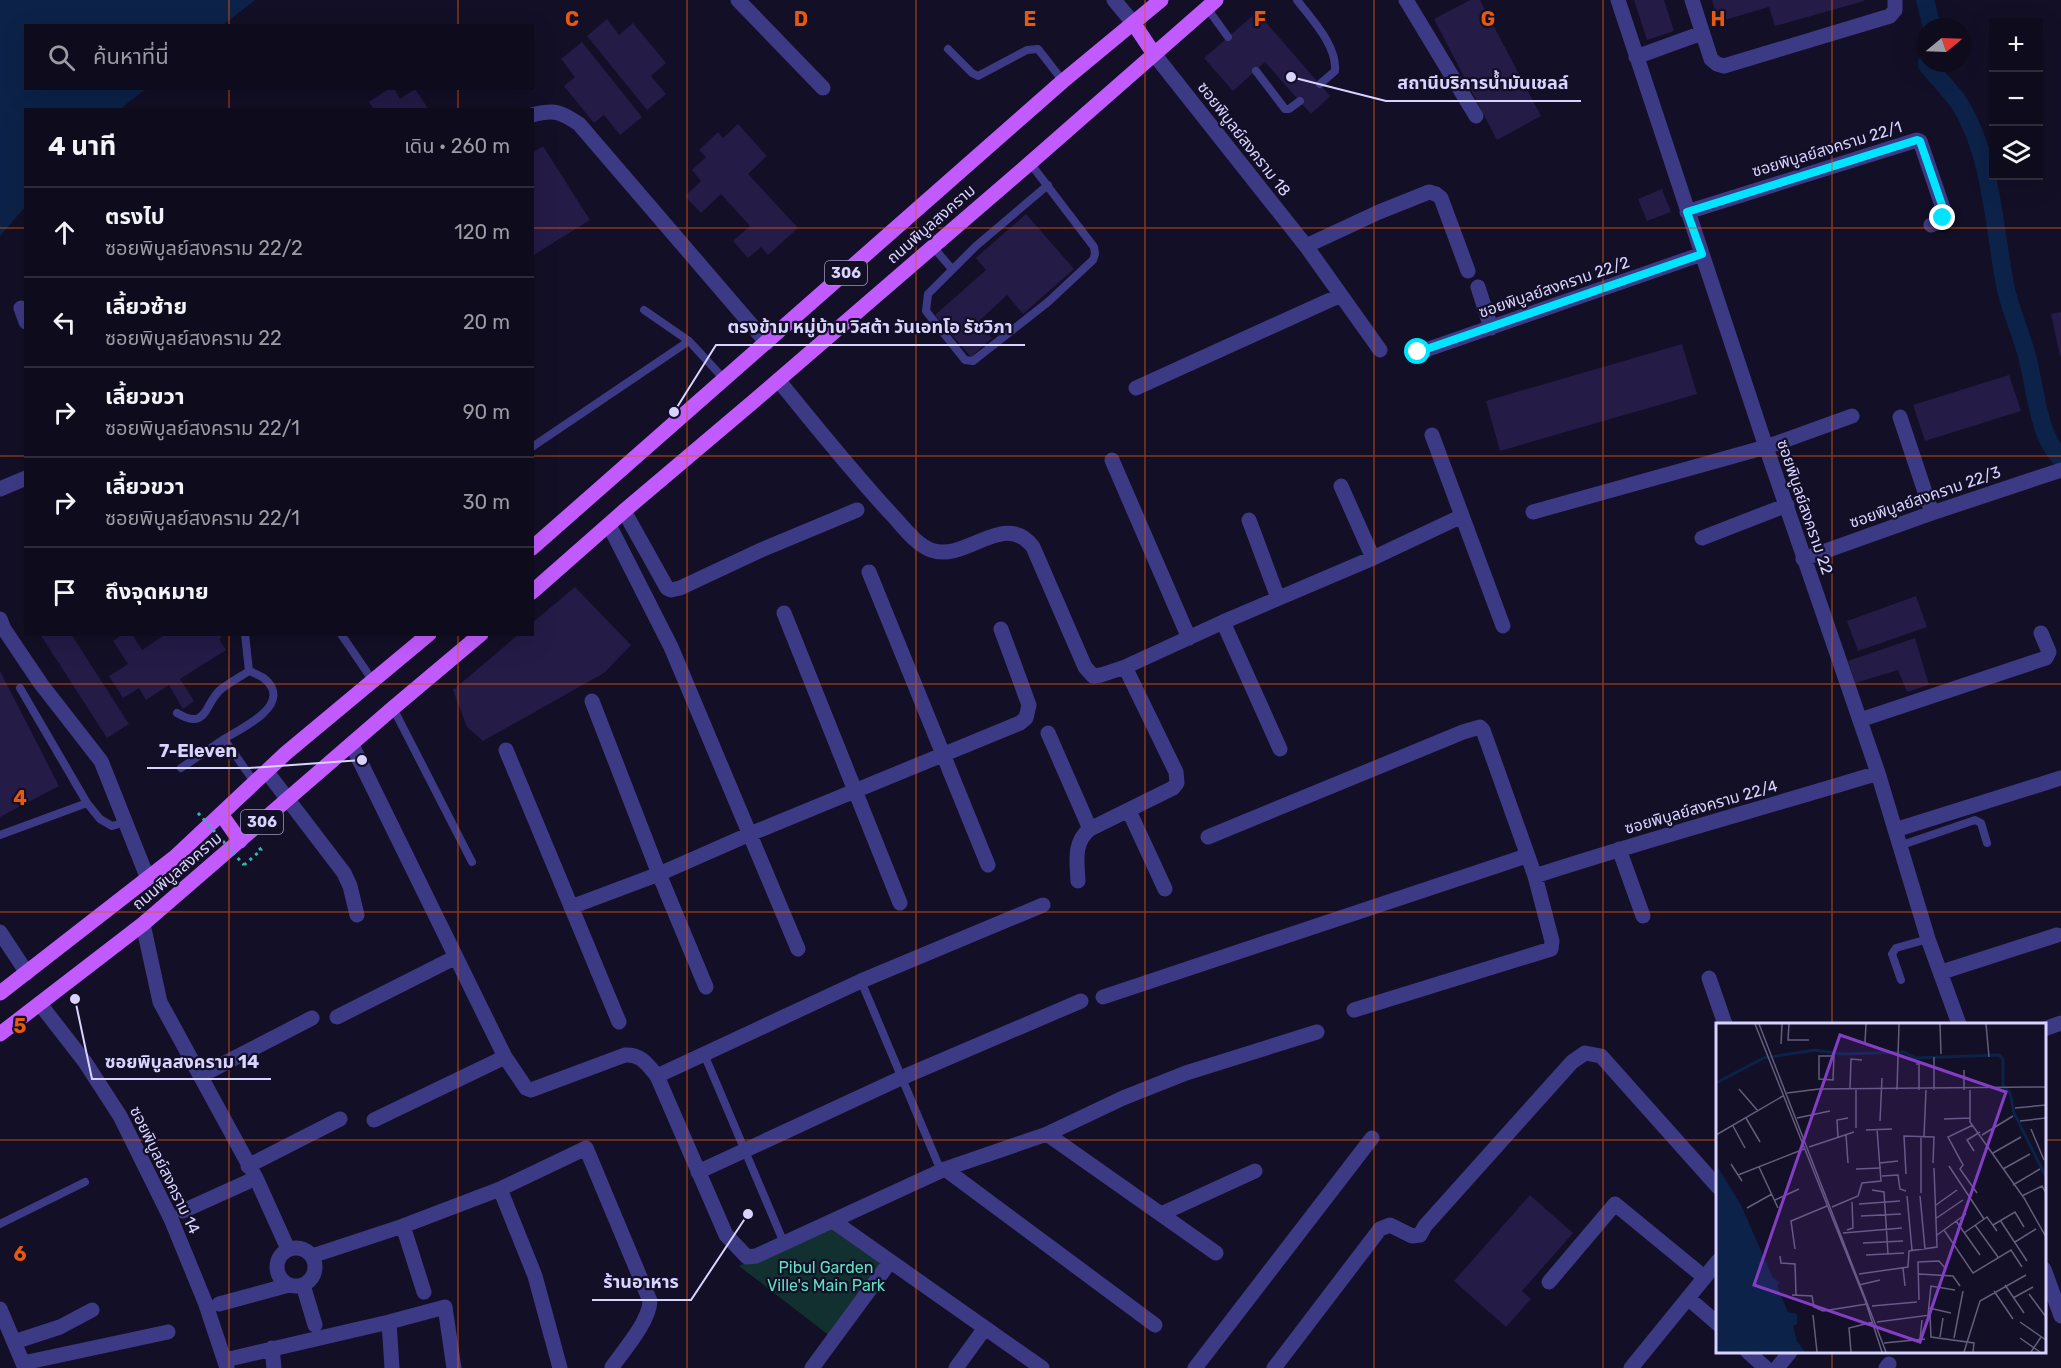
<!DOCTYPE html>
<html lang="th">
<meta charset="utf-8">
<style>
:root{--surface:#0e0b1c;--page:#1c1929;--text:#f1f3f6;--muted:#9b9ba3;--line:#2e2b3b}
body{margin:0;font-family:Rubik,"Noto Sans Thai",sans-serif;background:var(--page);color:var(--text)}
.controls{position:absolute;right:18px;top:18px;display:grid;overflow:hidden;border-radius:0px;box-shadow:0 6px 24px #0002}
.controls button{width:54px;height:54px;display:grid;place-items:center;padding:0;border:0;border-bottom:2px solid var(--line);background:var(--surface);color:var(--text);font:30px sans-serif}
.compass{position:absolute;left:1917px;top:18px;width:54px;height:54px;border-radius:50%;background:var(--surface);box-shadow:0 6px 24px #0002;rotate:71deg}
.stop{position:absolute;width:18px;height:18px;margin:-14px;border:4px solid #00e5ff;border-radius:50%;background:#fff}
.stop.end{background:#00e5ff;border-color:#fff;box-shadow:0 2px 6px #0008}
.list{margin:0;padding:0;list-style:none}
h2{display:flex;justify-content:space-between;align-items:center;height:78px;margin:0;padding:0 24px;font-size:26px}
h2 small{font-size:20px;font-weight:400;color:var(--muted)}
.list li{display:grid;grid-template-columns:39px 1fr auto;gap:18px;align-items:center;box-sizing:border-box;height:90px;padding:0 24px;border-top:2px solid var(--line)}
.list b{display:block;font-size:22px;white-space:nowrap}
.list p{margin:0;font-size:20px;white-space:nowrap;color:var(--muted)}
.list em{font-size:20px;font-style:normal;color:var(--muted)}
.icon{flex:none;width:33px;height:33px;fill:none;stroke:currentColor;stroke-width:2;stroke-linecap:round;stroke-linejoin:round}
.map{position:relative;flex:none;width:2061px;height:1368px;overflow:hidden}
.search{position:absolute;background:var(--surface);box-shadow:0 6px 24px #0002;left:24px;top:24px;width:510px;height:66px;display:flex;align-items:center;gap:15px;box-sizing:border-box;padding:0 21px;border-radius:0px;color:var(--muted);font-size:22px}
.panel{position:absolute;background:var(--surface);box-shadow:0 6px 24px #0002;left:24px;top:108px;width:510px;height:528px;border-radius:0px}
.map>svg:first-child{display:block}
.green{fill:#12302f}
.water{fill:#0c2248}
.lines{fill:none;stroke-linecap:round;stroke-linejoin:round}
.canal{stroke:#0c2248;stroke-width:18}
.building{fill:#241b47}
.path{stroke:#2fb8b0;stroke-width:3;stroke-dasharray:3 4.5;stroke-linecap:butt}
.lane{stroke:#3d3a85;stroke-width:8}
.street{stroke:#3d3a85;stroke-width:15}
.primary{stroke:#c25bff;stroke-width:15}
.path-bridge{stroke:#2fb8b0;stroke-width:3;stroke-dasharray:3 4.5;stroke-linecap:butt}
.route{stroke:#00e5ff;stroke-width:8}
.grid{fill:none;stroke:#e8590c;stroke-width:1.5;stroke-opacity:0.55}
.labels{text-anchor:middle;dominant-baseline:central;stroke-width:4.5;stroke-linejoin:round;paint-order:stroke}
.shield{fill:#130f26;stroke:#9e99be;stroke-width:1.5}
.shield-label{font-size:15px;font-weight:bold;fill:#d9d4ff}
.street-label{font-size:16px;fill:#d9d4ff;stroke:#130f26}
.park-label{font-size:16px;fill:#5fe0c0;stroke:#130f26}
.inset-river{fill:none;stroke:#0c2248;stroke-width:3}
.inset-road{fill:none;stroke:#625e7d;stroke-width:1.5}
.view{fill:#843dc5;fill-opacity:0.15;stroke:#843dc5;stroke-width:3}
.inset-edge{fill:none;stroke:#d9d4ff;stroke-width:3}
.grid-label{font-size:20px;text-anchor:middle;font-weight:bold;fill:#e8590c;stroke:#130f26;stroke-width:4.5;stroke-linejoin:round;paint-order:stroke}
.leader{fill:none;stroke:#d9d4ff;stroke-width:2}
.callout-dot{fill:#d9d4ff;stroke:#130f26;stroke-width:2}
.callout-label{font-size:18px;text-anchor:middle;font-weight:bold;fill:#d9d4ff;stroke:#130f26;stroke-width:4.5;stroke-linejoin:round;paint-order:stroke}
</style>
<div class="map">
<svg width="2061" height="1368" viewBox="0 0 2061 1368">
<rect width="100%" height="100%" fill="#130f26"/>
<path class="green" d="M832 1224 888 1265 835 1340 739 1266Z"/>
<path class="water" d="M0 0H255L223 25 26 26V88L146 89 120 109 26 110 25 207 0 236Z"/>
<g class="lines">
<path class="canal" d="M1925 0 1932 27
M1927 63V65C1937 77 1948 88 1957 100 1992 151 1994 231 2006 290 2012 314 2022 336 2028 360 2035 388 2039 438 2061 458"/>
</g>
<path class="building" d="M1470 0H1480L1541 116 1497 140 1434 19Z
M1634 0H1664L1674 31 1647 40Z
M1712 0H1864V1L1775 26 1769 7 1718 22Z
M1257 12 1330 96 1311 114 1265 62 1233 91 1204 58Z
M607 19 619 35 633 23 666 63 651 76 666 94 647 110 587 36Z
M582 42 642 117 620 135 604 115 594 123 564 86 575 77 561 59Z
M390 88H394L400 99 415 89 429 110H374L369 102Z
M738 124 767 156 748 174 798 228 768 255 761 247 748 258 733 241 750 226 721 194 701 213 685 196 701 181 692 170 706 157 699 150 718 132 723 138Z
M543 146 590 220 532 256V153Z
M1662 189 1671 212 1647 221 1638 199Z
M1026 214 1074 269 1023 314 1007 295 978 322 992 338 971 357 935 315 986 270 976 258Z
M2061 312V356H2060L2051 314Z
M1682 344 1697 394 1500 451 1486 401Z
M2009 375 2021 411 1925 441 1913 405Z
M575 587 631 645 604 673 483 741 467 727 453 690 519 634H532V623Z
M1916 596 1927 627 1858 651 1847 621Z
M40 634H71L129 724 107 738Z
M123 634H132L142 650 166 634H225L219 639 226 650 180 679 194 701 183 709 169 685 146 700 139 688 123 698 109 676 128 664 113 641Z
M1915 638 1929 685 1907 692 1898 670 1855 683 1848 661Z
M0 671 59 786 0 817Z
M1530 1195 1573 1233 1522 1291 1531 1299 1506 1327 1454 1281Z"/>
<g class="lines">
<path class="path" d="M244 865 261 850 258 846"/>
<path class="lane" d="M1297 0C1312 20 1337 45 1335 71L1320 84
M1207 8 1228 37
M948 49 972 73 978 76 1027 50 1038 49 1063 81
M1256 71 1285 109H1289L1300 101
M1030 163 1094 247 1095 254 1093 260 1048 302 973 361 965 360 926 311 928 294 976 246 1048 185
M933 247 952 269
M644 310 689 341 725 380
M532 447 689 341
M245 634 249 671
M341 634 373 681
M20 688 87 803
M393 708 472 862
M177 713C207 731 204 705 220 690 229 683 240 677 249 671 259 675 267 678 272 688 282 710 240 729 224 739L255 783
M181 768 224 739
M0 835 87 803 100 819 112 826 126 822
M1899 846 1975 820 1981 823 1987 843
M1901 980 1892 954 1896 948 1928 939
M861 981 941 1171
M704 1054 784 1243
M0 1224 85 1182"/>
<path class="street" d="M738 0 823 88
M1114 0 1134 24
M1406 0 1476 116
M1618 0 1766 447 1878 773 1928 939 1959 1024
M1692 0 1711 59 1717 64 1724 66 1890 16 1895 10V0
M1154 54 1306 246 1380 350
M1636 57 1702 33
M532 115C555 109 561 112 579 124L767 343
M1687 212 1917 140 1920 141 1944 211 1941 221 1931 225
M1306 246 1379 212 1429 192 1436 194 1441 198 1468 271
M1478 287 1491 328
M21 308 26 322
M1417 353 1702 254
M778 380C816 426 853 473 894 517 905 529 916 544 931 550 966 563 1004 509 1033 547L1085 667 1093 676 1101 675 1125 667 1223 622 1373 558 1462 516
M1136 388 1341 295
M1900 417 1932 513
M1432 435 1503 626
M1112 460 1189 638
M1341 486 1373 558
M0 489 26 478
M624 511 667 588 671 590 680 588 759 551 857 510
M1533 512 1766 447 1852 416
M1249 520 1278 598
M609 525 671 647 798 949
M1702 538 1787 505
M1803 559 1932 513 2061 470
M869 572 988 865
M784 613 900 903
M0 619 4 629 41 684 101 761 148 879
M1223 622 1280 749
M592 701 659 874 706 987
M1860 720 2046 658 2049 652 2041 633
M1048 733 1090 829
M352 745 505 1057 526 1088 531 1090 539 1087 625 1055C641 1054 647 1064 657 1076L726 1235 747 1257 756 1256 945 1169 1047 1134 1123 1098 1186 1073 1317 1032
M506 750 619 1022
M267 772 344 873 350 886 357 915
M1129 811 1165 889
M1895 830 2061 778
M1208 837 1463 732 1480 727 1483 730 1535 876 1552 941 1551 949 1354 1010
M1619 849 1643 916
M1535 876C1648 839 1764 808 1878 773
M1078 881C1077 862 1073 842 1090 829L1173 788 1177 783 1176 772 1125 667
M571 907 659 874 750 834 1020 723 1026 718 1029 705 1001 629
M143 924 160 1002 256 1178 288 1249
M0 932 27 973
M1942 972 2057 935
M1709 978 1725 1024
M1103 997 1526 856
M40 1004 85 1062 120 1116 171 1219 205 1302 227 1368
M337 1017 456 957
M2044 1029 2061 1023
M200 1076 312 1018
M657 1076 861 981 1043 905
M374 1120 505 1057
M1047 1134 1216 1253
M248 1166 340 1119
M945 1169 1155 1325
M698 1172 901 1078 1081 1001
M500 1189 535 1276 560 1368
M183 1211 256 1178
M1161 1214 1255 1171
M833 1221 1042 1368
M403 1226 424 1292
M277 1267a19 19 0 1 1 38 0a19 19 0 1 1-38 0Z
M312 1256 403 1226 500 1189 586 1148 650 1301C649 1322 624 1350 612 1367
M2044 1269 2061 1316
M1549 1282 1615 1204 1704 1277
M303 1285 315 1325
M1688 1298 1718 1324
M219 1304 289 1285
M0 1309 25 1368
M389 1322 392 1368
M14 1342 60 1327 92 1310
M272 1348 274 1368
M1748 1352 1766 1368
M225 1360 389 1322 445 1307 454 1368
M23 1363 168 1332
M812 1368 890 1262
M956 1368 985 1328
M1195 1368 1372 1138
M1274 1368 1380 1229 1390 1225 1412 1236 1420 1235 1425 1226 1572 1062 1585 1053 1601 1056 1718 1187
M1631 1368 1718 1261
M1777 1368 1790 1352
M1886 1368 1889 1364"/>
<path class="primary" d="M1134 24 1154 54
M532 548 1063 81 1161 0
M532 592 624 511 754 401 1030 163 1216 0
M221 814 240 841
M0 993 175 857 286 753 429 634
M0 1034 143 924 393 708 481 634"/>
<path class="path-bridge" d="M198 813 244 865"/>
</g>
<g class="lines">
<path class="route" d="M1418 352 1702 254 1687 212 1917 140 1920 141 1944 211 1943 218"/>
</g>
<path class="grid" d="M229 0V26M458 0V26M687 0V1368M916 0V1368M1145 0V1368M1374 0V1368M1603 0V1368M1832 0V1024M229 88V110M458 88V110M0 228H26M532 228H2061M0 456H26M532 456H2061M229 634V1368M458 634V1368M0 684H2061M0 912H2061M0 1140H1718M2044 1140H2061M1832 1352V1368"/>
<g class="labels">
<g class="shield">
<rect x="825" y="261" width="42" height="24" rx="4.5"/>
<rect x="241" y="810" width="42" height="24" rx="4.5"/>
</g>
<g class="shield-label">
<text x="846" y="273">306</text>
<text x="262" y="822">306</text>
</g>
<g class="street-label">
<text transform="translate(1244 139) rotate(52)">ซอยพิบูลย์สงคราม 18</text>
<text transform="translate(1827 149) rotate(-17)">ซอยพิบูลย์สงคราม 22/1</text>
<text transform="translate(931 224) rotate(-41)">ถนนพิบูลสงคราม</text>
<text transform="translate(1554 287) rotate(-19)">ซอยพิบูลย์สงคราม 22/2</text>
<text transform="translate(1925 497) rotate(-19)">ซอยพิบูลย์สงคราม 22/3</text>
<text transform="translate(1805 507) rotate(71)">ซอยพิบูลย์สงคราม 22</text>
<text transform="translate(1701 807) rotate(-16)">ซอยพิบูลย์สงคราม 22/4</text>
<text transform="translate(177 871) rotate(-40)">ถนนพิบูลสงคราม</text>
<text transform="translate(165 1170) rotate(64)">ซอยพิบูลย์สงคราม 14</text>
</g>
<g class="park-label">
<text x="826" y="1267">Pibul Garden<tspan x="826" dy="18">Ville's Main Park</tspan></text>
</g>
</g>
<g transform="translate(1716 1023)">
<rect width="330" height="330" fill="#130f26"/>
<path d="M0 141 25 182 57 255 64 260 61 262 72 289 81 291V301L77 303 81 318 89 329H0Z" fill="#0c2248"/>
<path class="inset-river" d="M0 60 48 35 99 27 126 31 188 29 199 35 283 32 287 36V63L294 70 298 90 330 154M0 236 18 262 45 329M0 267 25 329M0 289 22 324"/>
<path class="inset-road" d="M39 1 149 277 166 329M43 1 170 329M73 1 72 17H93M224 1 225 31M270 1 273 34M149 19 150 1M65 21 66 1M103 33H118L117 57 103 56ZM200 41H203V67M248 47V67M23 66 42 88M134 66 135 36 146 37M140 67V105M181 67 183 1M218 67V34M254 67V99L308 175 330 214M71 70 103 66 330 64M299 85 330 82M30 95 44 119M81 95 114 88M228 96 254 95M164 98 166 55M304 98 330 95M257 102 232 114 247 142 244 146 261 170M17 103 29 125M315 106 328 137M150 107 176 106M0 112 67 73M130 112 132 140M266 112 297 93M208 113 210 67M122 114 121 97 132 95M93 124 138 109M258 128 251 117 264 109M277 130 305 114M164 140 182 138M15 141 26 158M233 143 268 196M43 144 62 185M140 146 165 145M287 146 314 131M190 151 188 113 218 114 217 140M22 152 88 126M166 153 182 152 184 166 190 168M297 162 324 146M156 167 168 169 172 231M205 170V113M191 173 196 227M204 173 209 226M306 173 326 163 330 170M59 177 83 166M143 181 184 178M220 182 241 167M116 184 142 173 146 160 165 158 161 106M31 185 56 171M145 193 185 191M219 196 247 177M284 197 311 238M240 198 264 232M259 202 282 234M277 202 299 189 308 204M131 207 137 205 136 179M228 207 257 250 295 227 306 244M127 210 186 205M248 210 271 194 281 208M221 212 250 191M299 219 320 206M147 220 187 218M79 226 75 198 111 183M150 232 188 230M64 233 65 240 79 241 80 272M187 245 189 263M143 251 192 244 193 228 221 224 218 145M203 251 237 253 244 263M143 262 164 257M289 262 308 290M278 268 297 296M313 271 330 294M76 272 96 273 98 284 107 288 151 281M297 275 317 264M203 277 202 239 223 238 229 245M156 283 201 279M213 285 235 290M97 292 101 329M212 292 215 263 239 267M161 299 214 292 215 314 258 320 257 329M304 299 330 317M224 314 227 295M238 315 247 268M304 315 324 329M204 316 206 297M168 320 209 316M135 329 133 305 157 299M248 329 264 278 310 252M315 329 325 314"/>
<path class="view" d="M124 12 290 69 204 319 38 262Z"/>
<rect width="330" height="330" class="inset-edge"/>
</g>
<g class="grid-label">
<text x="572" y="26">C</text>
<text x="801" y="26">D</text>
<text x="1030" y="26">E</text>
<text x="1260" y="26">F</text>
<text x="1488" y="26">G</text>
<text x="1718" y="26">H</text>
<text x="20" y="805">4</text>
<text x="20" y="1033">5</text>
<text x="20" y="1261">6</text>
</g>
<path class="leader" d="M1291 77L1386 101H1581M674 412L716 345H1025M362 760L249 768H147M75 999L92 1079H271M748 1214L691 1300H592"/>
<g class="callout-dot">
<circle cx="1291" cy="77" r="6"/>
<circle cx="674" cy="412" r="6"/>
<circle cx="362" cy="760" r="6"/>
<circle cx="75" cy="999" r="6"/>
<circle cx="748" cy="1214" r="6"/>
</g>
<g class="callout-label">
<text x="1483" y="89">สถานีบริการน้ำมันเชลล์</text>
<text x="870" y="333">ตรงข้าม หมู่บ้าน วิสต้า วันเอทโอ รัชวิภา</text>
<text x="198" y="757">7-Eleven</text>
<text x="182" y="1068">ซอยพิบูลสงคราม 14</text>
<text x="641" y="1288">ร้านอาหาร</text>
</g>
</svg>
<div class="controls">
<button>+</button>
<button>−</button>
<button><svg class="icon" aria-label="layers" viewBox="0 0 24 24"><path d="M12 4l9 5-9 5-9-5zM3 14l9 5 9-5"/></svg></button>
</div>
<svg class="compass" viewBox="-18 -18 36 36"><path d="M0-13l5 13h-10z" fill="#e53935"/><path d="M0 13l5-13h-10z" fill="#9b9ba3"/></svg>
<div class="stop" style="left:1418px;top:352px"></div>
<div class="stop end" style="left:1943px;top:218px"></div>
<div class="search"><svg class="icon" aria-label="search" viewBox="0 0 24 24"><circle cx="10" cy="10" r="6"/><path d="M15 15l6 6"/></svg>ค้นหาที่นี่</div>
<section class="panel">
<h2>4 นาที<small>เดิน · 260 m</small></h2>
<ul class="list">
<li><svg class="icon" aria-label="ahead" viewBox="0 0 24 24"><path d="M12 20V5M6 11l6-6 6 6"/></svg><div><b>ตรงไป</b><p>ซอยพิบูลย์สงคราม 22/2</p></div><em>120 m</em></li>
<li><svg class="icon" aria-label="left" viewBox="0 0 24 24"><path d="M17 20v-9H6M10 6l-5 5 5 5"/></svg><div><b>เลี้ยวซ้าย</b><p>ซอยพิบูลย์สงคราม 22</p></div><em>20 m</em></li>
<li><svg class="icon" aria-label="right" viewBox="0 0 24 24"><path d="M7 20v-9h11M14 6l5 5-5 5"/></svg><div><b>เลี้ยวขวา</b><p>ซอยพิบูลย์สงคราม 22/1</p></div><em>90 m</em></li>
<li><svg class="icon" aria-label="right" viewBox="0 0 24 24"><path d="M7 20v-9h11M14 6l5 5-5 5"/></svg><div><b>เลี้ยวขวา</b><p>ซอยพิบูลย์สงคราม 22/1</p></div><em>30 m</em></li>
<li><svg class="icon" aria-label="arrive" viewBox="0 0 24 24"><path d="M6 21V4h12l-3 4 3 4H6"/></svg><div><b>ถึงจุดหมาย</b></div></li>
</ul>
</section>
</div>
